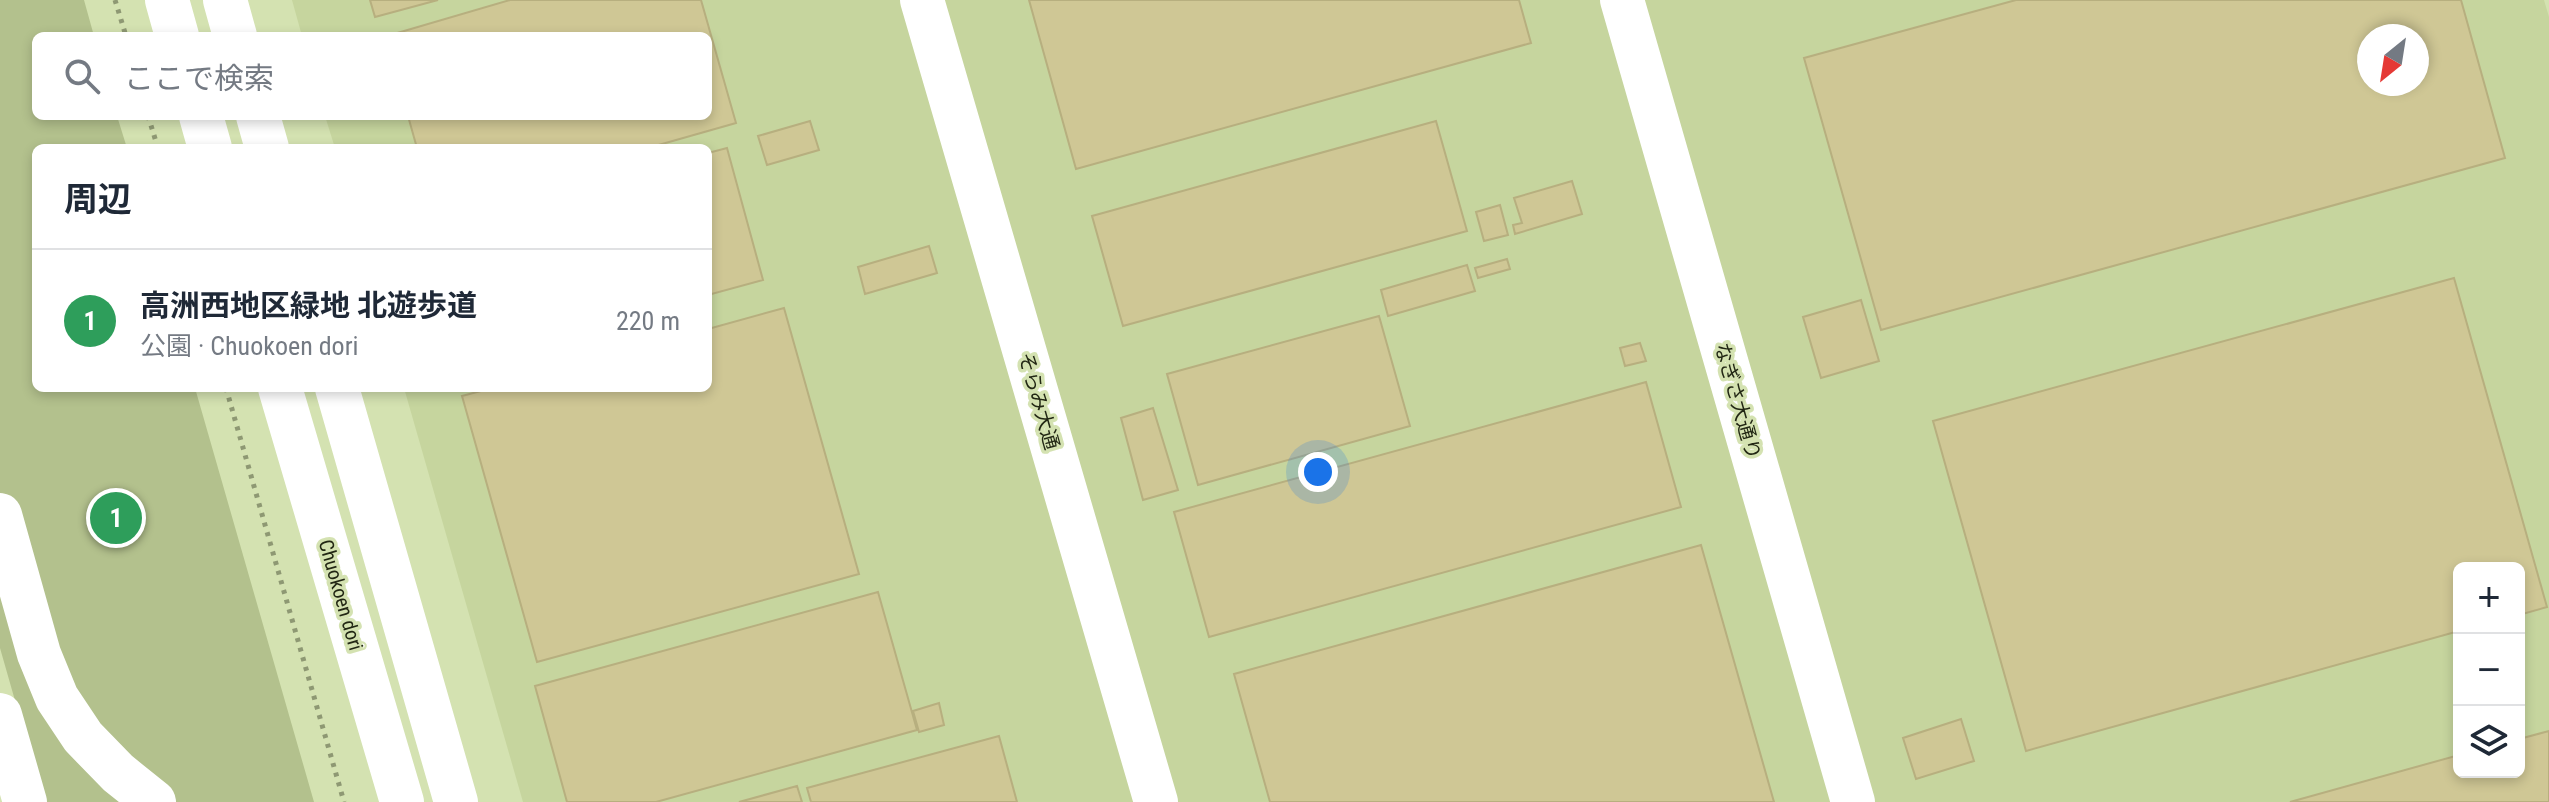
<!DOCTYPE html>
<html lang="ja">
<meta charset="utf-8">
<style>
:root{--surface:#fff;--page:#f6f6f7;--text:#1f2937;--muted:#747a83;--line:#e0e1e3;--accent:#8451c9}
body{margin:0;font-family:"Roboto Condensed","Noto Sans JP",sans-serif;background:var(--page);color:var(--text)}
.controls{position:absolute;right:24px;bottom:24px;display:grid;overflow:hidden;border-radius:12px;box-shadow:0 4px 12px #0003}
.controls button{width:72px;height:72px;display:grid;place-items:center;padding:0;border:0;border-bottom:2px solid var(--line);background:var(--surface);color:var(--text);font:40px sans-serif}
.compass{position:absolute;left:2357px;top:24px;width:72px;height:72px;border-radius:50%;background:var(--surface);box-shadow:0 4px 12px #0003;rotate:210deg}
.you{position:absolute;left:1318px;top:472px;width:28px;height:28px;margin:-20px;border:6px solid #fff;border-radius:50%;background:#1a73e8;box-shadow:0 0 0 12px #1a73e833}
.badge{display:grid;place-items:center;width:52px;height:52px;border-radius:50%;background:var(--accent);color:#fff;font-size:26px;font-weight:700}
.pin{position:absolute;translate:-50% -50%;border:4px solid #fff;box-shadow:0 2px 8px #0006}
.list{margin:0;padding:0;list-style:none}
h2{display:flex;justify-content:space-between;align-items:center;height:104px;margin:0;padding:0 32px;font-size:34px}
h2 small{font-size:26px;font-weight:400;color:var(--muted)}
.list li{display:grid;grid-template-columns:52px 1fr auto;gap:24px;align-items:center;box-sizing:border-box;height:144px;padding:0 32px;border-top:2px solid var(--line)}
.list b{display:block;font-size:30px;white-space:nowrap}
.list p{margin:0;font-size:26px;white-space:nowrap;color:var(--muted)}
.list em{font-size:26px;font-style:normal;color:var(--muted)}
.icon{flex:none;width:44px;height:44px;fill:none;stroke:currentColor;stroke-width:2;stroke-linecap:round;stroke-linejoin:round}
.map{position:relative;flex:none;width:2549px;height:802px;overflow:hidden}
.search{position:absolute;background:var(--surface);box-shadow:0 4px 12px #0003;left:32px;top:32px;width:680px;height:88px;display:flex;align-items:center;gap:20px;box-sizing:border-box;padding:0 28px;border-radius:12px;color:var(--muted);font-size:30px}
.panel{position:absolute;background:var(--surface);box-shadow:0 4px 12px #0003;left:32px;top:144px;width:680px;height:248px;border-radius:12px}
.map>svg:first-child{display:block}
.built{fill:#c6d59e;fill-rule:evenodd}
.green{fill:#b3c18d}
.building{fill:#cfc795;stroke:#b7af7f;stroke-width:2;fill-rule:evenodd}
.lines{fill:none;stroke-linecap:round;stroke-linejoin:round}
.path{stroke:#8e9873;stroke-width:5;stroke-dasharray:4 6;stroke-linecap:butt}
.minor{stroke:#fff;stroke-width:44}
.labels{text-anchor:middle;dominant-baseline:central;stroke-width:7;stroke-linejoin:round;paint-order:stroke}
.street-label{font-size:20px;fill:#222714;stroke:#d4e2b1}
</style>
<div class="map">
<svg width="2549" height="802" viewBox="0 0 2549 802">
<rect width="100%" height="100%" fill="#d4e2b1"/>
<path class="built" d="M292 0H2544L2549 17V802H523L404 388H708V148H335L325 116H708V36H302ZM2369 36H2417V84H2369ZM2459 568H2519V772H2459Z"/>
<path class="green" d="M0 0H84L94 36H36V116H117L127 148H36V388H195L314 802H44L0 648Z"/>
<path class="building" d="M370 0H438L375 17Z
M510 0H701L736 123 648 148H417L408 116H708V36H387Z
M1029 0H1519L1531 43 1076 169Z
M2016 0H2461L2505 158 1881 330 1804 58ZM2369 36H2417V84H2369Z
M810 121 819 150 767 165 758 136Z
M1436 121 1467 231 1123 326 1092 216Z
M727 148 763 280 708 295V153Z
M1572 181 1582 214 1515 234 1513 225 1522 223 1514 198Z
M1500 205 1508 235 1484 241 1476 212Z
M929 246 937 273 865 294 858 267Z
M1507 259 1510 269 1478 278 1475 268Z
M1467 265 1475 291 1388 316 1381 290Z
M2454 278 2547 607 2519 615V568H2459V631L2026 751 1933 421Z
M1861 300 1879 361 1821 378 1803 317Z
M784 308 859 574 537 662 462 396 492 388H708V329Z
M1379 316 1410 426 1198 485 1167 374Z
M1640 343 1646 361 1625 366 1620 348Z
M1646 382 1681 507 1209 637 1174 512Z
M1153 408 1178 490 1143 500 1121 418Z
M1701 545 1774 802H1270L1234 674Z
M878 592 917 730 656 802H567L535 686Z
M939 703 944 725 919 732 913 711Z
M1961 719 1974 761 1916 779 1903 738Z
M2549 731V802H2290L2459 755V772H2519V739Z
M999 736 1017 802H811L807 788Z
M797 786 802 802H739Z"/>
<g class="lines">
<path class="path" d="M115 0 126 36
M148 116 158 148
M226 388 344 802"/>
<path class="minor" d="M167 0 177 36
M225 0 235 36
M922 0 1156 802
M1622 0 1853 802
M201 116 210 148
M258 116 267 148
M280 388 402 802
M337 388 456 802
M0 515 39 654 57 698 83 737 118 773 154 802
M0 715 25 802"/>
</g>
<g class="labels">
<g class="street-label">
<text transform="translate(1039 401) rotate(74)">そらみ大通</text>
<text transform="translate(1738 401) rotate(74)">なぎさ大通り</text>
<text transform="translate(341 595) rotate(74)">Chuokoen dori</text>
</g>
</g>
</svg>
<div class="controls">
<button>+</button>
<button>−</button>
<button><svg class="icon" aria-label="layers" viewBox="0 0 24 24"><path d="M12 4l9 5-9 5-9-5zM3 14l9 5 9-5"/></svg></button>
</div>
<svg class="compass" viewBox="-18 -18 36 36"><path d="M0-13l5 13h-10z" fill="#e53935"/><path d="M0 13l5-13h-10z" fill="#747a83"/></svg>
<div class="you"></div>
<div class="pin badge" style="left:116px;top:518px;background:#2e9e5b">1</div>
<div class="search"><svg class="icon" aria-label="search" viewBox="0 0 24 24"><circle cx="10" cy="10" r="6"/><path d="M15 15l6 6"/></svg>ここで検索</div>
<section class="panel">
<h2>周辺<small></small></h2>
<ul class="list">
<li><span class="badge" style="background:#2e9e5b">1</span><div><b>高洲西地区緑地 北遊歩道</b><p>公園 · Chuokoen dori</p></div><em>220 m</em></li>
</ul>
</section>
</div>
